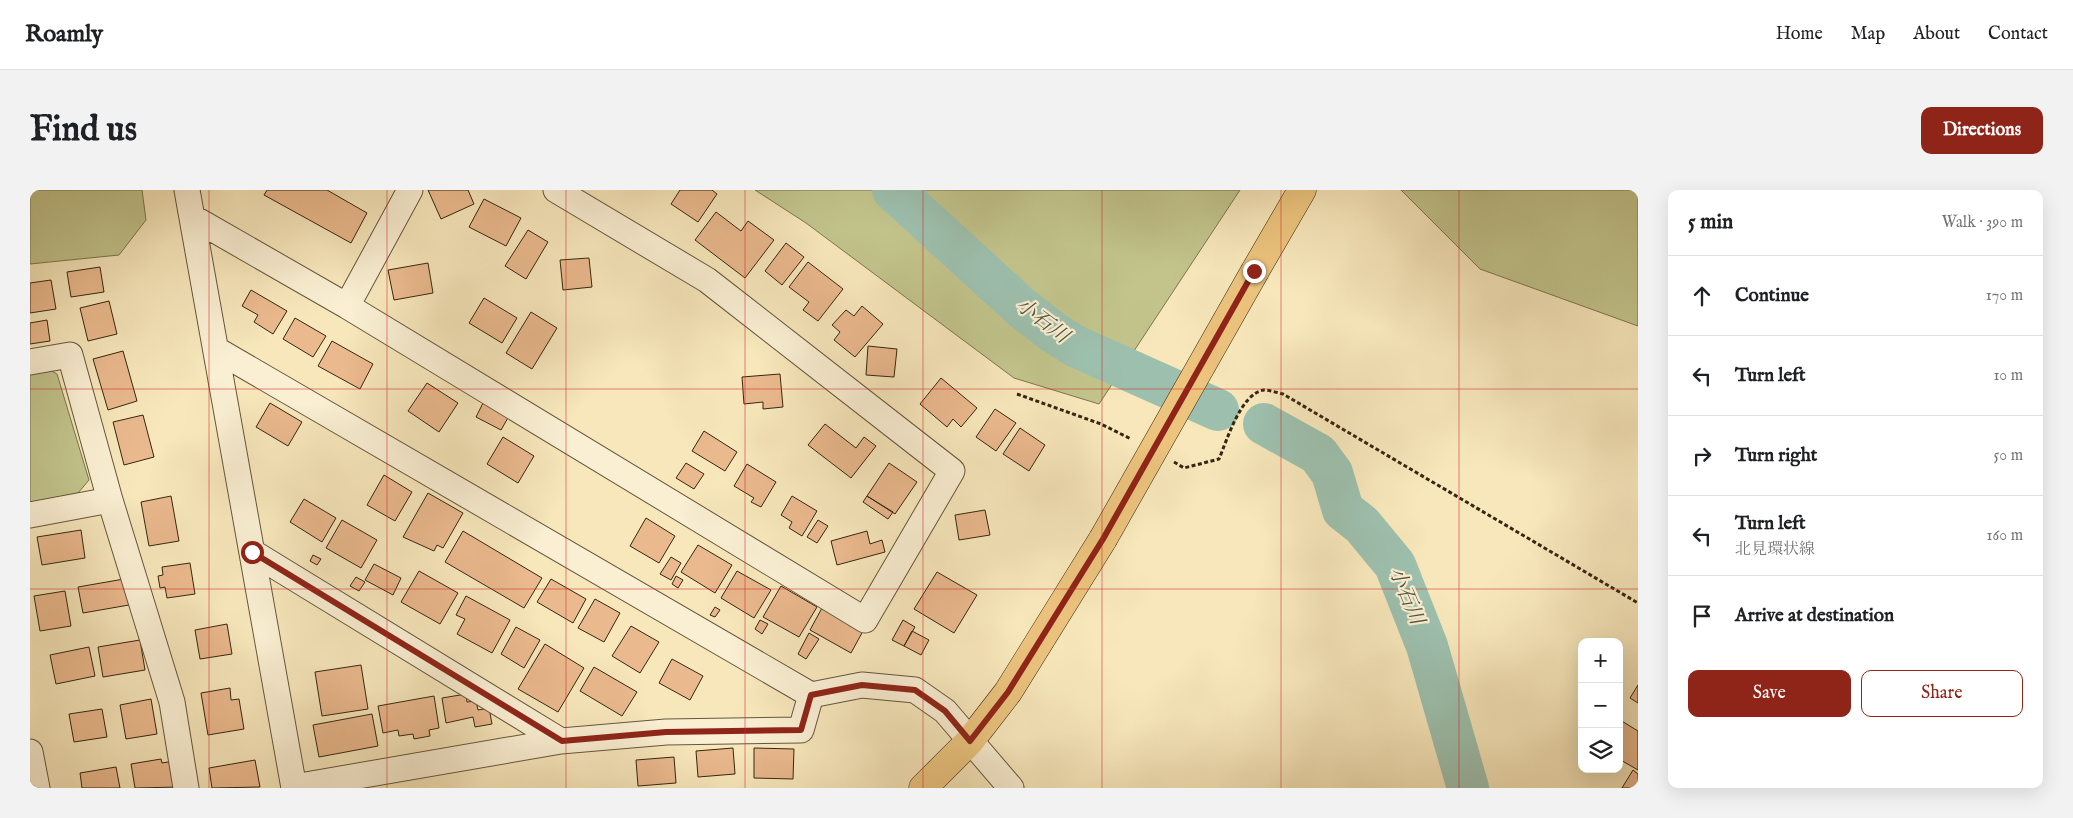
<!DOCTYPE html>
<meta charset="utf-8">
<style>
:root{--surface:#fff;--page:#f2f2f2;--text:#202124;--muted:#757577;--line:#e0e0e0;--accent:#8f2418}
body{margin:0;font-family:"IM FELL English","Noto Serif JP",serif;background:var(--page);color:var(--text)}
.controls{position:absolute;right:15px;bottom:15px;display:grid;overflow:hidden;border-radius:10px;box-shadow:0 5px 20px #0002}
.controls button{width:45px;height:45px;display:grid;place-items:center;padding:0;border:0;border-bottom:1px solid var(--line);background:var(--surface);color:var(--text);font:25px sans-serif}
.stop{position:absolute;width:15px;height:15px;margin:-11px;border:4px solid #8f2418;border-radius:50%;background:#fff}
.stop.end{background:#8f2418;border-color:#fff;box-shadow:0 1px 5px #0008}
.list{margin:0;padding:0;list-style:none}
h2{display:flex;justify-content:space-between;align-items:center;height:65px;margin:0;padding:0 20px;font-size:21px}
h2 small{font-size:16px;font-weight:400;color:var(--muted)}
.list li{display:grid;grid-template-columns:32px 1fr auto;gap:15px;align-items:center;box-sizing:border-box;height:80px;padding:0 20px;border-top:1px solid var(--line)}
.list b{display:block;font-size:19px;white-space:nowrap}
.list p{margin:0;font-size:16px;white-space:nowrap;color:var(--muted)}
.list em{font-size:16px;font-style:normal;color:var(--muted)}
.actions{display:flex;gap:10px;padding:15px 20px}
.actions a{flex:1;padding:11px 0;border:1px solid var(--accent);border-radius:10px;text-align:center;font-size:18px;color:var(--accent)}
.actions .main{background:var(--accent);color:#fff}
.icon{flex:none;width:28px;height:28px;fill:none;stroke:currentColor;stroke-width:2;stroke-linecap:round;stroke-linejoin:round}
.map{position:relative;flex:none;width:1608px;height:598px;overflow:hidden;border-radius:10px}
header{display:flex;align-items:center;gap:30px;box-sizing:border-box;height:70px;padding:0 25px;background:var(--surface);border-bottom:1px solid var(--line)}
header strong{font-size:24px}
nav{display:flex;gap:28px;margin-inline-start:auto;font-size:18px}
.intro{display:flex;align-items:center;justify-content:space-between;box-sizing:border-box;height:120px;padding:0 30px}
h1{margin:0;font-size:35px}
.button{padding:12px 22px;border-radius:10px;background:var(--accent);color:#fff;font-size:18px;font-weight:700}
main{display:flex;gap:30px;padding:0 30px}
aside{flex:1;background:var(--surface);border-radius:10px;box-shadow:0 5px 20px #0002}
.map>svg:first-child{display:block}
.green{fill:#c2c48c;stroke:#7c754e}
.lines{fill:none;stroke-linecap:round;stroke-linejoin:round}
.river{stroke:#9dc0ae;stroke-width:42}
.building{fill:#eab98d;stroke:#362610}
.minor-casing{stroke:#66563b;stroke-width:27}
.major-casing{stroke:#362610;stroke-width:29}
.path{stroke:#362610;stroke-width:3;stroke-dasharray:4 2.5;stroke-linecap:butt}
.minor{stroke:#faefd3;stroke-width:25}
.major{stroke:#ecc47e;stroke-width:28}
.major-bridge-casing{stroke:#362610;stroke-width:29;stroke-linecap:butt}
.major-bridge{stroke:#ecc47e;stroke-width:28}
.route{stroke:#8f2418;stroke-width:6}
.grid{fill:none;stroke:#d62828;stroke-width:1;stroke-opacity:0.55}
.labels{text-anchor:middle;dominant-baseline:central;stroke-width:4.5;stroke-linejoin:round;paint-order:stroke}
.water-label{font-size:20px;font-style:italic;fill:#55543f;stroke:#faefd3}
</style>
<header>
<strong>Roamly</strong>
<nav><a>Home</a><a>Map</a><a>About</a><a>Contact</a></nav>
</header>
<div class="intro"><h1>Find us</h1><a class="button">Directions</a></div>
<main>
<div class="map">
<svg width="1608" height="598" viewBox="0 0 1608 598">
<rect width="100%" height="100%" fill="#f7e7bb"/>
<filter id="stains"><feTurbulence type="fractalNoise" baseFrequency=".004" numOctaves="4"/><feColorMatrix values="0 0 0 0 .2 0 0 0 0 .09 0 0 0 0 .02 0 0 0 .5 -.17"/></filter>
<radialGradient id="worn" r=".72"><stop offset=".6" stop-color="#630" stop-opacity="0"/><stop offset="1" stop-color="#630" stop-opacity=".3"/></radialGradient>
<path class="green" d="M0 0H112L116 30 89 65 0 74Z
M725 0H1210L1069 214 984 188 776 33Z
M1371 0H1608V136L1450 79Z
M13 176 27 184 59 290 48 303 0 313V179Z"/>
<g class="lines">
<path class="river" d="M863 0 993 119 1023 142 1045 156 1188 220
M1234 234 1288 264 1302 283 1313 320 1332 335 1365 375 1397 456 1438 598"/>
</g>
<path class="building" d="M237 0H297L337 23 321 53 234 5Z
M398 0H438L444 14 411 29Z
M650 0H682L687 4 668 32 641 14Z
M454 9 491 28 476 56 439 37Z
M686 22 711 41 718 31 744 50 715 88 665 50Z
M498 40 518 52 496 89 475 76Z
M756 53 774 67 752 95 735 81Z
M559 68 562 97 533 100 530 70Z
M778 72 813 99 788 131 773 120 779 112 759 97Z
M398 73 403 103 364 110 358 80Z
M70 77 74 102 41 107 37 82Z
M21 90 26 119 0 123V93Z
M221 100 257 121 243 144 224 132 228 125 212 116Z
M454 108 487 128 472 153 439 133Z
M79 111 87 144 58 151 50 118Z
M832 116 853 134 825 167 804 150 810 142 802 135 816 120 824 126Z
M501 122 527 138 502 179 476 163Z
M265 128 296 146 283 167 253 149Z
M17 130 20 151 0 154V133Z
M302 151 343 174 330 199 288 176Z
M838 156 867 159 864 187 836 185Z
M93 161 107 211 78 220 63 169Z
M750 184 753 217 733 219V212L714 214 712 187Z
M911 188 947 218 931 237 923 229 917 237 890 214Z
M397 193 428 213 409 242 378 221Z
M240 213 272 232 258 256 226 237Z
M453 213 479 226 471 240 446 227Z
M965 219 986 233 966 261 946 247Z
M113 225 124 267 94 275 83 232Z
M795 234 826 258 834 247 846 256 821 288 778 255Z
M990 238 1015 255 999 281 973 264Z
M674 241 707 262 695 281 662 261Z
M473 247 504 266 488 293 457 274Z
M656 273 674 284 664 299 646 288Z
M859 273 887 292 865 324 837 306Z
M717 274 746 292 731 317 721 312 724 308 704 296Z
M354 285 382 302 365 331 337 315Z
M398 303 433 323 413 358 407 355 404 361 373 347Z
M141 306 149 351 119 356 111 312Z
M762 306 787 321 772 346 759 338 762 332 751 325Z
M837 306 863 322 858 329 833 312Z
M274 309 306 328 292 352 260 332Z
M955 320 960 345 929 350 925 325Z
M616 328 645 346 629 373 600 356Z
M312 330 347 350 331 378 296 358Z
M788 330 798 336 787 353 777 347Z
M51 340 55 368 12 375 7 347Z
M433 341 512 388 494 418 415 372Z
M837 341 840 354 852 350 855 362 807 375 801 351Z
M668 355 702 375 685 403 651 382Z
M283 365 291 369 287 375 280 371Z
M641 367 651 373 641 390 630 384Z
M160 373 165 404 137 408 135 397 130 398 128 386 133 385 132 377Z
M344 374 371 388 363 405 335 390Z
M389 381 428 403 410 434 371 412Z
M707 381 741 400 724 428 691 408Z
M907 382 947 405 924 443 884 419Z
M646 386 653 390 648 398 642 394Z
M326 387 335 392 329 401 320 396Z
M94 389 99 415 53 423 48 397Z
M521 389 556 409 543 433 507 412Z
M751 396 787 417 769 447 733 427Z
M35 401 41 436 10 441 4 406Z
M436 406 480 430 462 463 427 444 435 429 426 425Z
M565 409 590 423 574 452 548 438Z
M685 417 690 420 685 427 680 425Z
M792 418 833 441 821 463 780 440Z
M730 430 738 434 732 444 725 439Z
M873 430 885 437 874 456 862 450Z
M197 434 202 464 170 469 165 440Z
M601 436 629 452 610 483 582 466Z
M486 437 510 450 494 478 471 464Z
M882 441 899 450 891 465 874 456Z
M779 443 789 449 776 469 768 464Z
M110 450 115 480 73 487 68 457Z
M515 454 554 478 528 522 488 499Z
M59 457 65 486 26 494 20 465Z
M642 469 673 486 660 510 629 493Z
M331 475 338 519 292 526 285 482Z
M564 477 607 502 592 526 550 501Z
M1608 495V513L1600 508Z
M200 498 201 510 209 509 214 539 178 545 171 503Z
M436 504 437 512 446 511 448 520 459 518 462 534 445 537 443 527 416 533 412 508Z
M404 506 409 538 399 540 400 546 384 549 383 544 369 546 368 540 353 543 348 516Z
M121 509 127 544 96 549 90 515Z
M72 519 77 547 44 552 39 524Z
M342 524 348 556 289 567 283 535Z
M1590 530 1608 541V580L1589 569Z
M703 558 705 584 668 587 666 561Z
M724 558 764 559 763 589 724 588Z
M644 567 646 593 608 596 606 570Z
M131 569 132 573 144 571 149 597 105 598 101 574Z
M225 570 230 597 182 598 179 578Z
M86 577 90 598H52L50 583Z
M1603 580 1608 584V598H1592Z"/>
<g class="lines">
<g class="minor-casing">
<path id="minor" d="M157 0 264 598
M162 27 317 116 835 430 922 281 677 90 526 0
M317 116 380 0
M187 160 781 505 832 495 885 500 915 521 981 598
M0 172 40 165 80 310 142 512 156 598
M0 325 80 310
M222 362 531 551
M0 562 7 598
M264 597 531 551 636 542 771 540 781 505"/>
</g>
<g class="major-casing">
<path id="major" d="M1225 81 1272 0
M893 598 940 551 978 502 1073 349"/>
</g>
<path class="path" d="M987 204 1071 234 1101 249
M1144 272 1154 278 1189 269C1197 250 1211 203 1234 200 1240 200 1248 203 1253 204L1608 413"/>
<use href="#minor" class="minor"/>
<use href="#major" class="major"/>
<g class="major-bridge-casing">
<path id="major-bridge" d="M1073 349 1225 81"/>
</g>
<use href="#major-bridge" class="major-bridge"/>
</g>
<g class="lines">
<path class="route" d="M222 362 532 551 636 542 771 540 781 505 832 495 885 500 915 521 940 551 978 502 1073 349 1224 81"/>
</g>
<path class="grid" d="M179 0V598M357 0V598M536 0V598M715 0V598M893 0V598M1072 0V598M1251 0V598M1429 0V598M0 199H1608M0 399H1608"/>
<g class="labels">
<g class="water-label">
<text transform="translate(1012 131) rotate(37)">小石川</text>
<text transform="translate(1376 406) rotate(67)">小石川</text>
</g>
</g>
<rect width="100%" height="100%" filter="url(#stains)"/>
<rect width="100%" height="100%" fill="url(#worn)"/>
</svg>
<div class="controls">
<button>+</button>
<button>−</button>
<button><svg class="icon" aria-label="layers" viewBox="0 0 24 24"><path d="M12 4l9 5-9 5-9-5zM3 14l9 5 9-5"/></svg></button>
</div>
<div class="stop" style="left:222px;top:362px"></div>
<div class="stop end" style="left:1224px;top:81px"></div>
</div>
<aside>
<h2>5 min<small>Walk · 390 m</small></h2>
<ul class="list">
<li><svg class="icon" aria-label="ahead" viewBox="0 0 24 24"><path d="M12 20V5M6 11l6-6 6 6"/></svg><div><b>Continue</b></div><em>170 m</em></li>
<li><svg class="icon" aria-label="left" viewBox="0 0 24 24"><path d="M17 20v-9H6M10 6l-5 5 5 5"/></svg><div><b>Turn left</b></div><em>10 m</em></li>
<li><svg class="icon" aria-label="right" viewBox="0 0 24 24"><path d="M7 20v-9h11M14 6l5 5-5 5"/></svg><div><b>Turn right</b></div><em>50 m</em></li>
<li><svg class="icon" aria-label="left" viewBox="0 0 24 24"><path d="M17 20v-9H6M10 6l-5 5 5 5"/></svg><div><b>Turn left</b><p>北見環状線</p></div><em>160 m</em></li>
<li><svg class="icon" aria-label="arrive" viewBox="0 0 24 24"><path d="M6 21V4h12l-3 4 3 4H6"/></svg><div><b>Arrive at destination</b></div></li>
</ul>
<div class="actions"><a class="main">Save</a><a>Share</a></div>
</aside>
</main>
